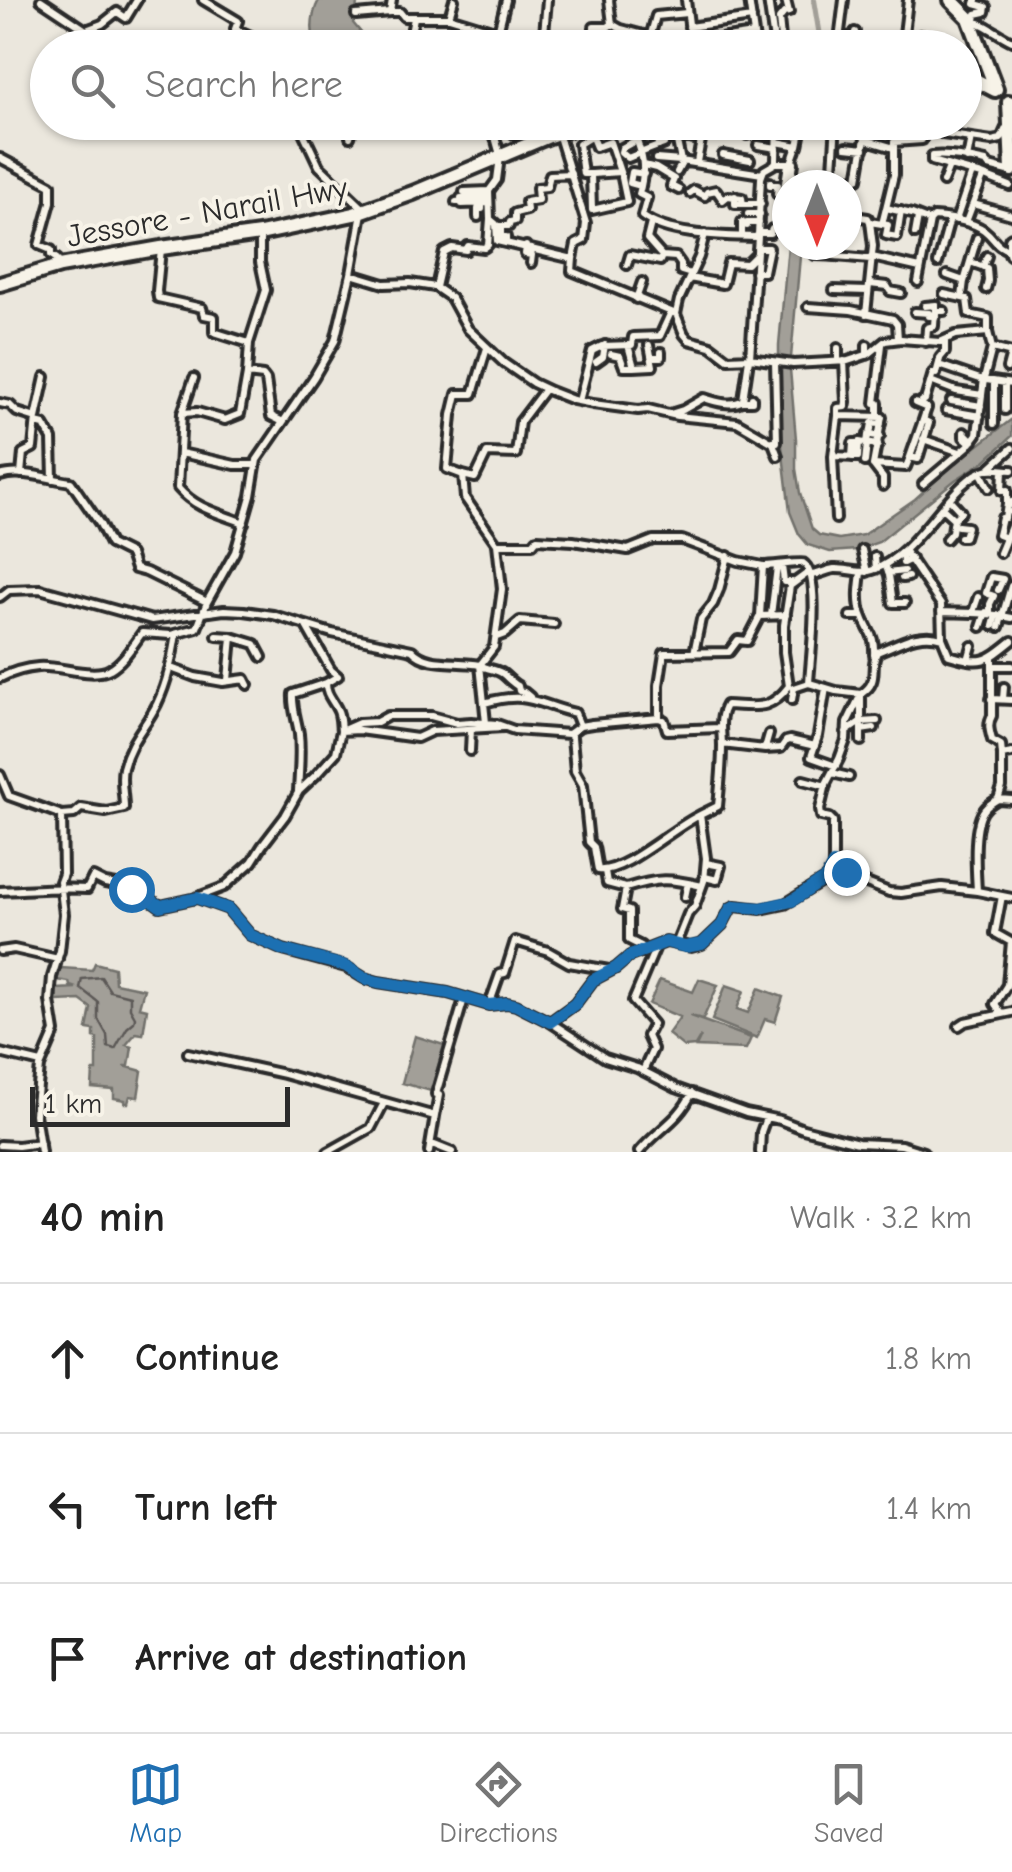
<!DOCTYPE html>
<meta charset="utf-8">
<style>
:root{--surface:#fff;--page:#f6f6f6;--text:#222;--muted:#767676;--line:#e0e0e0;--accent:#1f6fb2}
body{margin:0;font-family:"Comic Neue",sans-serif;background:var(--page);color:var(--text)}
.compass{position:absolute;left:772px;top:170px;width:90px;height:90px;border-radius:50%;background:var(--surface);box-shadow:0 2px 8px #0004;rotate:180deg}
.scale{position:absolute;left:30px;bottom:25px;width:260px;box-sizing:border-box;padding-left:10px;border:5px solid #2b2b2b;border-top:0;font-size:28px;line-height:35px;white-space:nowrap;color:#2b2b2b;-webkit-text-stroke:8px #f7f3e8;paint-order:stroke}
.stop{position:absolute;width:30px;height:30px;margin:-22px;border:8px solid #1f6fb2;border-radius:50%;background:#fff}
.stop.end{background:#1f6fb2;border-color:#fff;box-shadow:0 2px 10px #0008}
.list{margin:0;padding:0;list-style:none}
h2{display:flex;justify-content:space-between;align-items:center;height:130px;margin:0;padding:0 40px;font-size:42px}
h2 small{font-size:32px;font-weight:400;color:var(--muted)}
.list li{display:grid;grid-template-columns:65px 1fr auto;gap:30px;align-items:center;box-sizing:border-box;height:150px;padding:0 40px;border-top:2px solid var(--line)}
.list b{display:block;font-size:38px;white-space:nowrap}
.list em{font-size:32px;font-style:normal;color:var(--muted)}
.icon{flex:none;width:55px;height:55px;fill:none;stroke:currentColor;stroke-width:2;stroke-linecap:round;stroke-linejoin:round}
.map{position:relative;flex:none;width:1012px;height:1152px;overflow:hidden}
.search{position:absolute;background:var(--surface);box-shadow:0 2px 8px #0004;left:30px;right:30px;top:30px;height:110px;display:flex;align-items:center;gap:25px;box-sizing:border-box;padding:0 35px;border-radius:55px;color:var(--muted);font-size:38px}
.sheet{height:580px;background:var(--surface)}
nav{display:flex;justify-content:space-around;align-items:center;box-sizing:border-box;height:140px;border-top:2px solid var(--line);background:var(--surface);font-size:28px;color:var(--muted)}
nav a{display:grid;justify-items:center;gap:5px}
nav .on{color:var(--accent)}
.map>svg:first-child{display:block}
.water{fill:#a29f98;stroke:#72716c;stroke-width:2.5}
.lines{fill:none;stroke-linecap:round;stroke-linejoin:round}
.shore{stroke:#5b5957;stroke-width:2.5}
.river{stroke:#a29f98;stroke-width:6}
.minor-casing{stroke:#2b2b2b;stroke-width:14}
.highway-casing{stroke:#2b2b2b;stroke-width:20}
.minor{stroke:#f7f3e8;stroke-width:6}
.highway{stroke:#f7f3e8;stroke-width:12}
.route{stroke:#1f6fb2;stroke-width:12}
.labels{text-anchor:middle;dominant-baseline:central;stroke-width:8;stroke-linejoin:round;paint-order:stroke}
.street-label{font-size:32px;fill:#2b2b2b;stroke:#f7f3e8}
</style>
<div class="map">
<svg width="1012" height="1152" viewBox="0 0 1012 1152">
<rect width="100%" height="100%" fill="#ebe7dd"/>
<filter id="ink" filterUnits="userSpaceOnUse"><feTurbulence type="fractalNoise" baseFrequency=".01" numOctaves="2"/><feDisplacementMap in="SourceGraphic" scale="20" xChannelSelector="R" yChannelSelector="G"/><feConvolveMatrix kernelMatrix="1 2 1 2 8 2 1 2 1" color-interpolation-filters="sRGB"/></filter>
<g filter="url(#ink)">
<path class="water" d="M319 0H358L353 23 368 41 384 47H315C311 32 311 15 319 0Z
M788 245H801L790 369 796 439V469L800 493 812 529 819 535 839 539 863 535 915 499 955 463 1012 419V436L985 461 955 480 879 542 856 550 830 552 808 545 799 534 790 512 779 421V345Z
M95 963 114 968 115 983 144 989 139 1007 147 1009 143 1034 136 1033 126 1045 132 1047 129 1066H124L142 1071 138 1097 130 1096 128 1103H125V1100L114 1098V1090L92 1088 93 1071H97V1038L94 1037V1030L87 1029 91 1008 80 1000 57 1001 56 989 76 988 70 986 69 982 57 980 61 968 92 970Z
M699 979 718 985 703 1019 690 1016 751 1038 746 1049 696 1047 701 1036 695 1046 684 1047 668 1034 680 1017 649 1004 660 980 693 992Z
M726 985 744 991 737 1009 748 1013 759 988 783 997 775 1022 765 1019 757 1038 712 1020Z
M415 1036 444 1045 431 1091 402 1083Z"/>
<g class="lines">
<path class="shore" d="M101 977 110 991 130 996V1008L135 1017 134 1022 127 1028 115 1049 108 1047 107 1035 98 1019V1002L80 988 82 979Z"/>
<path class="river" d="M814 0 822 48"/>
<g class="minor-casing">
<path id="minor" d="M41 0 86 30 102 24 117 12 126 18 137 0
M203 0 238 21 235 29 277 48
M392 0 390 12H400L404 17H449L454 0
M547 0 543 45 597 48
M609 0 612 24 621 29 651 37
M686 0 692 48
M749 0 756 48
M768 0 775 48
M908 0 903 43 912 42V48
M356 15 390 12
M449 17 498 32 497 48
M970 21C985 22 998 35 1012 41
M975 21 976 14 985 12 986 7 975 4 976 0
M689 27 752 18
M498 32 506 0
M839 36 854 37 855 32
M912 42 915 37 921 35 952 48
M692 43 754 34
M831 43V48
M593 47 594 27H608L612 24
M408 48 414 18
M647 48 656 16 687 13
M782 48 779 19 784 13 789 12 786 0
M838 48 844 0
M850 48 854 45
M964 58V65
M301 122 302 130 319 166 365 210
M510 122 514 134 543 124 548 135
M630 122C641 152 648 163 639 194L647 198 642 216C668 236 723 236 755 237L758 235 761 178 764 170 776 163V160L777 122
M673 122 681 161 762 174
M682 122 685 138
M747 122V135
M861 122 866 131 867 140 894 148V175L886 208 912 214 930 221
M660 123 664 122
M777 123 802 124
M587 125 596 147 610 142 622 178 627 202 592 210 591 174H583L579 144 592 136
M777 125 757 126V133L800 136 801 125
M633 130 650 122
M558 133 586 223 584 240 576 244 573 259
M677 136 701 140 697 162
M350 137 354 122
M777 142 798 146 800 136
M758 145 777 148
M659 146 653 131 622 148 621 152 628 158C640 153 652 148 664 144
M846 147 864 149
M894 148V142L922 140 923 132 943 129V134L992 141 1001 139 1006 128
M500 155 493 130 516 122
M723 155 750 160
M932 156V161L982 175 1010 186
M932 156C950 154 969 158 986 162L989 166 1012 172
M500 157 497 180 489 191 490 219 496 224 497 241 573 259 572 271 676 314
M0 158 51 185V202L39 245 51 250V255L57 259 60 266
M656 159 681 161
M967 159 971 138
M775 163H791L797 146
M644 165 656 168 674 179 671 186 679 190
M677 172 683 161
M592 174 620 172
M833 178 858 179 865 138
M770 182V185H778L777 194H783
M943 182 949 167
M791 185 794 163
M832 185 836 122
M641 186 630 183 632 172 644 174
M464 192 489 191
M690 193 694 190 705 196 707 192 716 190 723 200 728 196 742 198 743 204
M735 196V204H761
M461 198 489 197
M456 202 462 201V204L489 203
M973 204 1012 215
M748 214H760
M847 215 868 218 870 222 882 224 886 208
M478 217V209H482V203
M956 220 972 173
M966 222 983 177
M651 223 647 239 662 256 676 257 681 264V271L691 274
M882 224 888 225 886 235 897 237 901 211
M499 226H501V237H506V242
M501 226H509L510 222 515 221V213L527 210 526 202 538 200 537 188 547 187 550 175 571 174
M747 226V223H759
M759 233H770L772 229 778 228 788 164
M705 234 699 257 679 300 676 314 684 334 689 340 711 346 728 359 750 358 793 364 848 361 869 354 885 341 901 339 940 342 956 335 988 332
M915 234 918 217
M260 236V262L266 290 249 343 247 374 263 376 266 380 271 416 283 422
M742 236V222
M526 246 525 254 532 255 531 263
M161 249 157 291 158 298 202 308 204 315 214 317V332L249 343
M815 255C834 255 852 258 872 259
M872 257 920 268
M970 262 987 268 988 281 986 289
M938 263 950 219
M627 265 630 255 660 261 662 256
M983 267 987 256
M755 272H764L769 248H757
M351 274 384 284 410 283 435 287 451 298 468 329 504 363 533 383 550 391 573 400 593 404 638 410 648 409 677 416 737 422 773 443 778 456
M947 275 964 281 962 297
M689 278 723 284 728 263 747 264 756 255
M918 282 930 221 934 217C949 218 971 221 984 230 996 239 994 246 1011 251
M964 282 977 238
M870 284 887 286 890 291 901 293
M436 287 444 252 452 248 466 250 468 246 484 248 488 245 490 219
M834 290 868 291
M944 294 967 299 969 314 988 318V332L992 348 1012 353
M636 299 642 282
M925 306 936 305 935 311
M808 307 851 310 893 319 897 324 898 339
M915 312 929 313V316H936
M866 314 873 246 870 222
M926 342 927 328 934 326 935 311H944
M611 354 620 356 624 367H634L628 345
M867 355V345
M652 357H661V352
M750 358 758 236
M940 358 945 352V341
M838 360V348
M844 361 846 402 845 407 838 408V416L882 417 873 465 883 478V486
M596 362 603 357 605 345
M942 366 980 379 1012 384
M634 367 653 366 649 345
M1007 368 1011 353
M194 378 182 413 178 488C196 509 219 513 244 523
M933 382 956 391 982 395
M1005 384V410
M579 401 592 351 602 346 632 345 633 337 660 336 671 312
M742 401H752V398
M922 401 925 400 933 373 936 374 940 359
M951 401 981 406
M0 403 10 405 17 412 36 418 33 448 23 453 21 474
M946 410 980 416
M182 413 197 412 225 420 240 414 247 374
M670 414 683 410 704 398C716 402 732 407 743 400L749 359
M878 417V403H875L882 345
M36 418 45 377
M36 423 44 425 52 439 53 479
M994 424V382
M870 435 872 423 881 424
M923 439 960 452
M773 441 777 442 775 362
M971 443 964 437V432L973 441
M181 453 235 465H256
M833 456 858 457 859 442 878 445
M852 457 853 443H859
M910 457 923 420
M865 462 868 435 880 436
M873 465 906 467 910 457 918 459 929 423 923 420 927 408 915 403
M991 467 1012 448
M981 473 989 488
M463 475 475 478 487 453 516 454 520 422 545 389
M0 476C21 469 49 479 71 482L100 524 110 544 130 554 135 569 146 572 207 602
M923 484 968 446 977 434 984 379 992 348
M1002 491 1003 470
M1007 504V490
M942 508 954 519 961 512 950 500
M1011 512 1012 511
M1002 518 998 535 1006 538
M1005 518 1007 504 1010 505 1012 502
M836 519 833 456 838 416
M958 526 967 527 964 537H960
M946 539 952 532 954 518
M497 544H533L537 539 573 541 628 550 653 540H682L738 561 763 566
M862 550 867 572
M904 550 941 605 942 637
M902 552 903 563 911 559
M1000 553 1012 524
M875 557 876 569
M885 564 889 575 893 603H905
M782 566 784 582H792
M861 573C859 587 857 602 862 615 868 633 875 633 874 655
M888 573 904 571
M812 575C821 574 826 570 834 569 848 568 859 575 873 570 920 554 950 478 989 469 996 468 1005 470 1012 470
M902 578 908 577
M0 597 9 590 40 589 152 620 224 610 244 611 273 615 332 633 412 650C427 667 458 660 480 665L494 647 502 589 497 544 465 498 463 475 447 469 452 415 457 394H473L487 348
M941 612C969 613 985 612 1012 618
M973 612 978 597
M990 613V604L994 596 986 593 991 577 1003 579 998 590
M771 615 777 567
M760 616 763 566C770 566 801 562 803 563 822 574 810 661 809 683
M850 616H862
M306 626 331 670 338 676 326 683C326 695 332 699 337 709 341 716 340 723 341 731L359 730 417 738 432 731 503 727
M993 626 996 615
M981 627 986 612
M999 627 1011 586
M217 636 232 637
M497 637 505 634 520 621 554 624
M694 653 701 619 713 604 719 590 728 556
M992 658V716C987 724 990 732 992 740L1001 745 1002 755
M968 660 972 646
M480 665C488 670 497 669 503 674 509 679 512 683 518 686L519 691 524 692 530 697
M480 665 484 703
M992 666H1012
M171 668 195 677 223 682 245 679 248 685
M0 678C12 672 25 668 38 667 59 665 93 679 110 669 123 662 133 645 142 633L171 635 197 628 207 602 235 552 251 496 257 460 314 377 335 341 351 274 362 213
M228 680 232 637 255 644 262 657
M826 688 818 736 811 757 836 766
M991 699 1012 700
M1003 699 1004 687
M659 718V685L664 653 729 652 738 640 747 641 760 616 786 615
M486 723 484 703C529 690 536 704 575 713L580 726
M861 730 874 728
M846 732 860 722 877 721
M569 734 572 737 575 771 583 785 589 842 594 847 598 870C625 873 672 828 700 815
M861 741V694C881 681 869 667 877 652 898 644 919 630 942 638L949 655C982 665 986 662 1012 641
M722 744 765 749 781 748 786 741 790 740 815 746
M765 748 769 734
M470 751 471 729
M1012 753 1002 755V787L998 799 1012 800
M832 773 849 777
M0 775 9 796 62 815
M803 780 826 786
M298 791C299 772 301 753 299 734 297 720 292 708 293 694L326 683
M833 864 859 880 889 892 901 893 942 887 977 891C976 871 972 824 985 809 988 805 993 802 998 799
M605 871 607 883 626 888 622 909 629 911V940L641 946
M705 877 717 880 721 866 706 863
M626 888C658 878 669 878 702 886
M0 891C29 890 58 887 87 889L93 877 105 883 145 890 153 901 160 906 197 898 228 909 250 935 283 950 346 967 364 978 378 982 448 993 489 1005 507 1003 516 1005 550 1022 605 1058 637 1068 676 1088 746 1113 780 1120 803 1129 858 1143 901 1145 923 1152
M977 891 1012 898
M198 897 224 887 252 862 262 846 285 816 299 791 315 776 336 753 341 731 359 723 377 722 388 716H431L457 723 471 722 497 724 514 730 569 734 580 726 592 724 659 718 664 720 667 730 720 728
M685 897 688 883
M676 944 691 947 702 944 722 925 731 908 735 906 761 909 785 904 826 879 833 867V821L830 818 821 816 820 809 826 784 839 759 846 740 847 723 861 694 836 691 809 683 794 688 792 700
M0 951 14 949 58 959
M489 1005 500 974 505 973 515 941 548 951 569 963 609 970
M1002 1014 995 1004 1007 985 1011 942 995 933 1002 896
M550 1022 575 1004 593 980 616 968 630 956 666 942 676 944 688 914 695 906 704 881 706 858 700 815 718 806C720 786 722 766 722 746 722 731 718 719 726 705 756 706 769 712 789 686L784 652V625L790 586 809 572
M959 1026 965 1022 1012 1012
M0 1053 41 1063
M188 1053 284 1074 435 1116 429 1152
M643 1071 653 1049 647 1036 653 1024 633 1001 655 949
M435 1116 439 1095 436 1094 464 999
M432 1144 452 1152
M0 1145 18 1146 40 1143
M41 1152 35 1114 40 1067 55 1032 50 1001 52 977 60 951 64 914 60 882 63 874 62 815 74 814 81 808 106 812 124 808C124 794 120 781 123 768 131 738 145 728 157 704 168 681 172 659 176 634
M328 1152 371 1128 384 1103
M639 1152C658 1129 679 1121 692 1093
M760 1152 761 1132 766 1118"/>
</g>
<g class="highway-casing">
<path id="highway" d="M951 0 969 18 996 89
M964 74 995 90
M1009 102 1012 170
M1012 240V253
M0 284 60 266 161 248 260 234 354 214 413 193 549 136 590 122"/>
</g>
<use href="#minor" class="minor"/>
<use href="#highway" class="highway"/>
</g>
</g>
<g class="lines" filter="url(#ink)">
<path class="route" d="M131 889 145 890 153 901 160 906 197 898 228 909 250 935 283 950 346 966 364 978 378 982 448 993 489 1005 507 1003 516 1005 550 1022 575 1004 593 980 616 968 630 956 666 942 685 947 702 944 722 925 731 908 735 906 761 908 792 901 826 878 833 864 846 872"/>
</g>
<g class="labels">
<g class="street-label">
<text transform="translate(207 212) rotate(-10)">Jessore - Narail Hwy</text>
</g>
</g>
</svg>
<svg class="compass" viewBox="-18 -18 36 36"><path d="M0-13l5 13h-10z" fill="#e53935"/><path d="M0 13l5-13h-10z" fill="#767676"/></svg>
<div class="scale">1 km</div>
<div class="stop" style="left:131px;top:889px"></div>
<div class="stop end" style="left:846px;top:872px"></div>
<div class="search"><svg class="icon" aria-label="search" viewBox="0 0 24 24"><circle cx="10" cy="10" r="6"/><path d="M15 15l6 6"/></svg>Search here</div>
</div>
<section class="sheet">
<h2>40 min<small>Walk · 3.2 km</small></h2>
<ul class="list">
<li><svg class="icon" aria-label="ahead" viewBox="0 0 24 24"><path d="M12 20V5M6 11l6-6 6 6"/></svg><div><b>Continue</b></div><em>1.8 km</em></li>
<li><svg class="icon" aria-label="left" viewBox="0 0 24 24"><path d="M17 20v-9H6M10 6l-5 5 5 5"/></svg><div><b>Turn left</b></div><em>1.4 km</em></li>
<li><svg class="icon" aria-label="arrive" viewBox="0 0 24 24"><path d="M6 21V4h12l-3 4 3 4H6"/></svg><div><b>Arrive at destination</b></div></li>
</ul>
</section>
<nav>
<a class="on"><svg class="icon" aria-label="map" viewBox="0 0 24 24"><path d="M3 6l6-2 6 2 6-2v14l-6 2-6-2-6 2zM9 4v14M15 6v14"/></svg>Map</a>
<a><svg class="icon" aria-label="directions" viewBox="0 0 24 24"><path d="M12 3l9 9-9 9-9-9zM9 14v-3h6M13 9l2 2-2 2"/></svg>Directions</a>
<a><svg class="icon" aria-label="saved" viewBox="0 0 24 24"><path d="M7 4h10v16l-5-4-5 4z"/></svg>Saved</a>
</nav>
